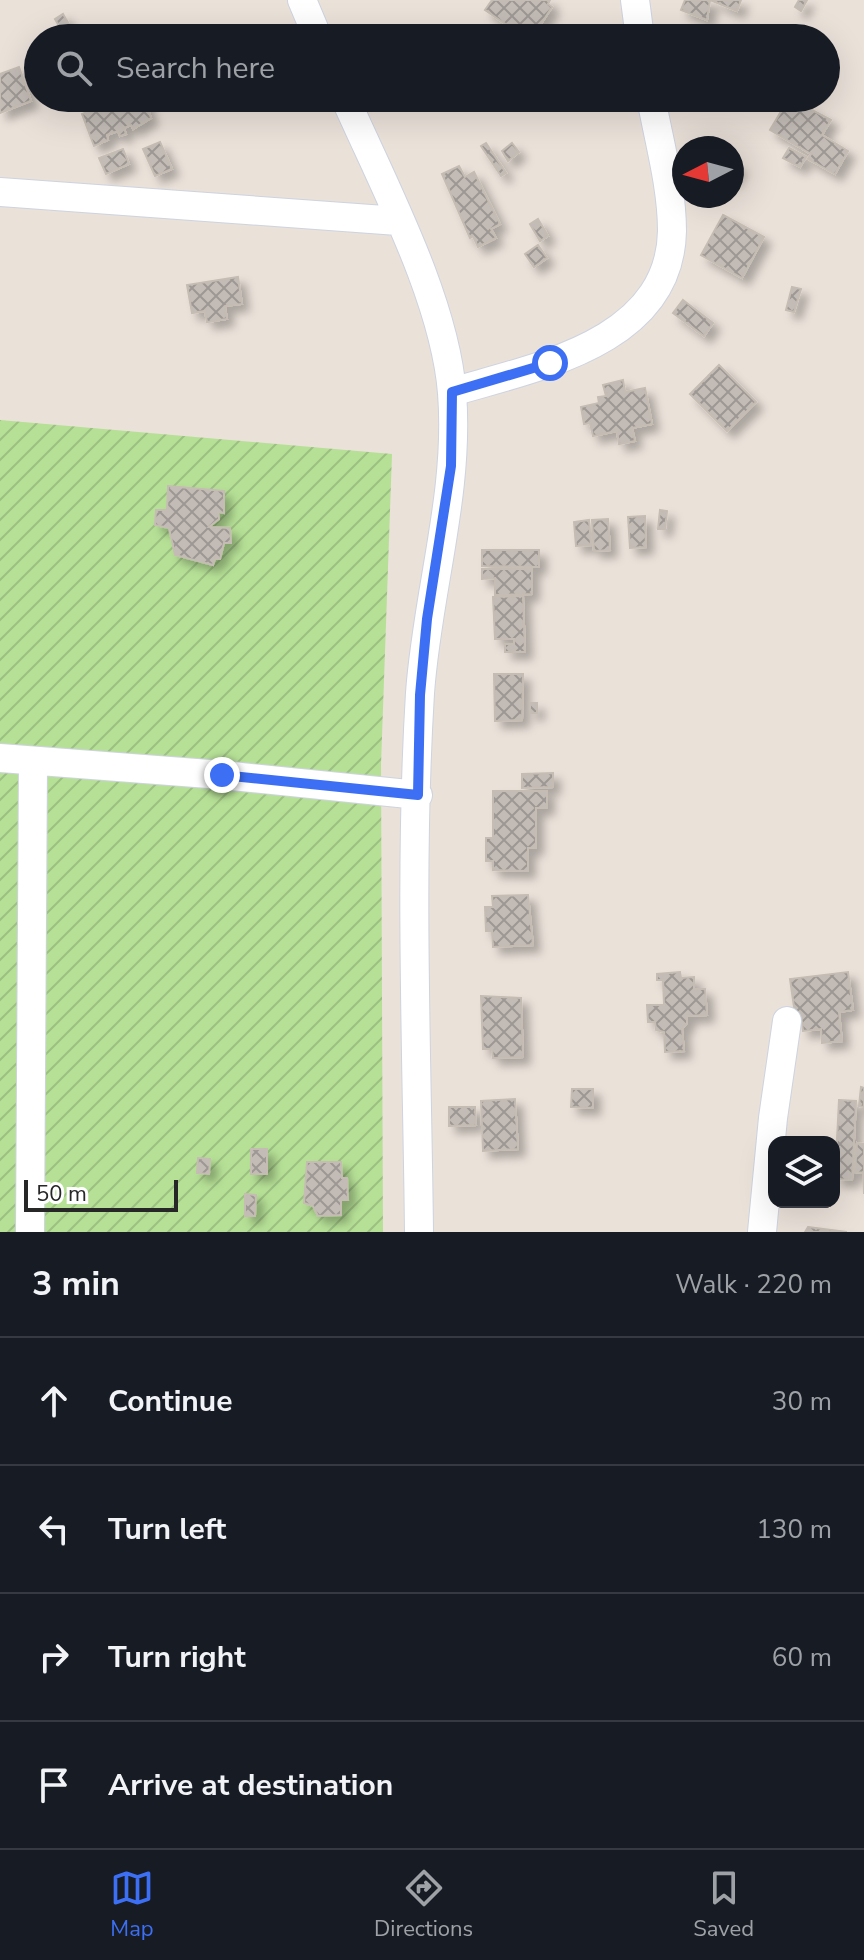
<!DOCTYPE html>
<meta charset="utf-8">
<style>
:root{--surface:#171b24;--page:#20242c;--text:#f1f3f6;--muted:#9ea1a6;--line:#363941;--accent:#3c6ff4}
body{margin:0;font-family:"Nunito Sans",sans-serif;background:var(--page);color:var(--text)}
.controls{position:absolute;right:24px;bottom:24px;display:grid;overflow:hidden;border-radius:16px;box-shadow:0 8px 32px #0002}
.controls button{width:72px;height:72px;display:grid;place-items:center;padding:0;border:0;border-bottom:2px solid var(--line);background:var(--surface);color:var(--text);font:40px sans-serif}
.compass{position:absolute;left:672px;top:136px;width:72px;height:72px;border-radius:50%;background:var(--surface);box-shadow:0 8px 32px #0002;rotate:264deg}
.scale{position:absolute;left:24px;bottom:20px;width:154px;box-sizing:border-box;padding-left:8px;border:4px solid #272727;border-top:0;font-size:22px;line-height:28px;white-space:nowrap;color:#272727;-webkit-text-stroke:6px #fff;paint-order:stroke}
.stop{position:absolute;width:24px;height:24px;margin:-18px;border:6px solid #3c6ff4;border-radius:50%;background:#fff}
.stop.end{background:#3c6ff4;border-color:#fff;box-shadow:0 2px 8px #0008}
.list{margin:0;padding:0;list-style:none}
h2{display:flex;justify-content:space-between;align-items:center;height:104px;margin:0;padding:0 32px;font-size:34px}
h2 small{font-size:26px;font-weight:400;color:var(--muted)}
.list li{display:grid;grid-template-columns:52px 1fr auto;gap:24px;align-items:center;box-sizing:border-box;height:128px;padding:0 32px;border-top:2px solid var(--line)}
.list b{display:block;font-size:30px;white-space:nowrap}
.list em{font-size:26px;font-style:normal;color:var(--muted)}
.icon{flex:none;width:44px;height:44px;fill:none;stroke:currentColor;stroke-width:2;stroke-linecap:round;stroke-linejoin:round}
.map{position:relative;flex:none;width:864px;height:1232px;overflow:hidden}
.search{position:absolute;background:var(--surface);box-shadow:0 8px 32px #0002;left:24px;right:24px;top:24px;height:88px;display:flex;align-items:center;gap:20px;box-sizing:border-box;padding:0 28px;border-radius:44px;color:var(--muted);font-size:30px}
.sheet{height:616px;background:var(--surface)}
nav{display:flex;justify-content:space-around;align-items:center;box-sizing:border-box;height:112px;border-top:2px solid var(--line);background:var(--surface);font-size:22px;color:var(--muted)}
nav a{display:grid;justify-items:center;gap:4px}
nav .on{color:var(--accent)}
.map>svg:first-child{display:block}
.garden{fill:url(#garden-furrows)}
.building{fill:url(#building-cross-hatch);stroke:#c5bdb3;stroke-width:2;filter:url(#shadow)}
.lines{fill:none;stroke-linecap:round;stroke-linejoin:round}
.minor-casing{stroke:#ced3e0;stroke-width:30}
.minor{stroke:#fff;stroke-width:28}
.route{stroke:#3c6ff4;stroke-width:10}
</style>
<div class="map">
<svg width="864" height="1232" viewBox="0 0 864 1232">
<defs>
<pattern id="garden-furrows" width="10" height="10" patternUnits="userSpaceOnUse" patternTransform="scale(2)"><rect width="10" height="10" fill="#b6e096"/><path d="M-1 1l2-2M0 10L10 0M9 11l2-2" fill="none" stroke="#9cc081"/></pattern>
<pattern id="building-cross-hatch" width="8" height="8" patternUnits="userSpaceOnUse" patternTransform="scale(2)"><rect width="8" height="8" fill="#c2bbb6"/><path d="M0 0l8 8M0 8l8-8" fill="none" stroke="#9e9894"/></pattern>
<filter id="shadow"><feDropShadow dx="7" dy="7" stdDeviation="4" flood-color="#0004"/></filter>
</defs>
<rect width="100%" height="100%" fill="#eae1d9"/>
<path class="garden" d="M0 420 392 454 381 765 383 1232H0Z"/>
<path class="building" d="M492 0H550L548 4 552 7 532 38H526L485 10Z
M685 0H741L737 11 710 0 707 20 681 10Z
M799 0H807L801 11 795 7Z
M63 14 70 26 62 31 55 19Z
M19 67 31 101 0 113V74Z
M120 98H144L151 118 133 129 131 125 124 128 126 134 120 136 118 131 107 135 108 140 94 146 82 114Z
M789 98 831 120 822 135 848 151 835 174 808 159 811 154 770 130Z
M699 138 719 148H694Z
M160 142 172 169 155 176 143 149Z
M486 143 506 173 501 176 481 146Z
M512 143 519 152 508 161 502 151Z
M789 148 806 157 800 167 783 158Z
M123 149 129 164 106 174 99 158Z
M732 163 739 166 732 182Z
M459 166 465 177 474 172 500 224 491 229 496 238 478 247 473 236 470 238 442 174Z
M723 215 764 237 742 278 701 255Z
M538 219 548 236 540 241 530 224Z
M538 245 547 258 534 267 525 254Z
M238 277 242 304 225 306 227 319 207 322 205 311 192 313 187 285Z
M792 287 801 289 794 312 786 310Z
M683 300 713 323 704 336 673 313Z
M719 365 756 402 727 431 690 394Z
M623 380 625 392 645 388 652 424 632 428 635 441 619 444 617 431 593 436 590 423 584 424 581 407 599 403 598 397 606 396 603 385Z
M168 486 224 491V513L218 512 219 519 209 527 230 528 231 543H224L220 559H215L213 565 175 555 169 528 155 525 156 510H167Z
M660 510 667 511 665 529H658Z
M645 516 646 547 630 548 628 517Z
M608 519 610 550 594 551 592 520Z
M589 520 591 545 576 546 574 522Z
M482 550H539V567L482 566Z
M482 569H532V594L495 595V578L482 579Z
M523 596 525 652H505V644H514V639H495L493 597Z
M494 674H523L522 720 495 721Z
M530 703H537V713H530Z
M553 773V787L522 788V774Z
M493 791H547V808H536V848H528V871L493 870V861H486V838H493Z
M528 895 533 945 493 947 492 931H486L485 907H493L492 896Z
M680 972 681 978 694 977V989H705L707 1015 687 1016V1023L682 1029 684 1051 665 1052 664 1032 656 1030 655 1022H648L647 1005H664L663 980H657V974Z
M848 972 853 1010 839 1012 842 1041 822 1043 821 1029 803 1031 801 1014H795L790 979Z
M481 996 521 998 523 1057 493 1058 492 1049H483Z
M861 1087 864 1088V1107L859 1106Z
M572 1089H593V1108L571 1107Z
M515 1099 518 1149 483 1151 481 1101Z
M839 1100 856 1101 852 1180 835 1179Z
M449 1107H475L476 1125 449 1126Z
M857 1143 864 1144V1194L863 1173 855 1172Z
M251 1149H267V1174H251Z
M198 1158 210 1159 209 1174 197 1173Z
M307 1162H341L342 1178H347L348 1200H341V1215L318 1216 313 1206 304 1203Z
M245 1194 256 1195 255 1216H245Z
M808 1227 847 1232H805Z"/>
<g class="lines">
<g class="minor-casing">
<path id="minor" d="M302 0 318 38
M635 0 640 38
M345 98C383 184 445 300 452 393 460 493 427 593 420 693 409 872 417 1053 419 1232
M0 192 398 221
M452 392C536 367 670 343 672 231 672 187 659 141 651 98
M0 758 222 775 418 795
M30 1232 33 763
M762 1232 773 1118 787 1021"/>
</g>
<use href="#minor" class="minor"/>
</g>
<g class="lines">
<path class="route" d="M222 775 418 795 420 695 427 619 451 466 452 392 550 363"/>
</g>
</svg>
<div class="controls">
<button><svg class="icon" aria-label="layers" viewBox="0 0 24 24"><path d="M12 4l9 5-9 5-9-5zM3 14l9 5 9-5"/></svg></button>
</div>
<svg class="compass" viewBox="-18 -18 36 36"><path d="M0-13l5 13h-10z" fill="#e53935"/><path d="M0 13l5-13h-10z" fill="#9ea1a6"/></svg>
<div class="scale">50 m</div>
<div class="stop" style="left:550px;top:363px"></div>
<div class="stop end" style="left:222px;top:775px"></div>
<div class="search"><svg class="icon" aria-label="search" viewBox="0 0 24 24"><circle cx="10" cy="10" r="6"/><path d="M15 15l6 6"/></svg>Search here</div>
</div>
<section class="sheet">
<h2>3 min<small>Walk · 220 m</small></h2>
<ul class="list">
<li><svg class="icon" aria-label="ahead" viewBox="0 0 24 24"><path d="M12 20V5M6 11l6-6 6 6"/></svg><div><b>Continue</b></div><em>30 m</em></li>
<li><svg class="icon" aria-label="left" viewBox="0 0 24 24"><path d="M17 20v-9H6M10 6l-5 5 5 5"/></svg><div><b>Turn left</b></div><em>130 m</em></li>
<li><svg class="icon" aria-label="right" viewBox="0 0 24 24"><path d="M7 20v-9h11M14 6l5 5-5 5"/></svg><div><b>Turn right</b></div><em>60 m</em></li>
<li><svg class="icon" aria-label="arrive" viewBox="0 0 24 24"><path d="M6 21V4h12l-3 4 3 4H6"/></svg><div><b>Arrive at destination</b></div></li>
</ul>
</section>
<nav>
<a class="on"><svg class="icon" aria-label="map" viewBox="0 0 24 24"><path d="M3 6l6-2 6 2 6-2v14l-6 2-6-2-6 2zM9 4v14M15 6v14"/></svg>Map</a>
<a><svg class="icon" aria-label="directions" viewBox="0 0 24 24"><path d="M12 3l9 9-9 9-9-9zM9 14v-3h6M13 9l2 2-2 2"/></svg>Directions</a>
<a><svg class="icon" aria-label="saved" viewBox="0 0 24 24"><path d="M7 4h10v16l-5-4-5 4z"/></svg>Saved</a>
</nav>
